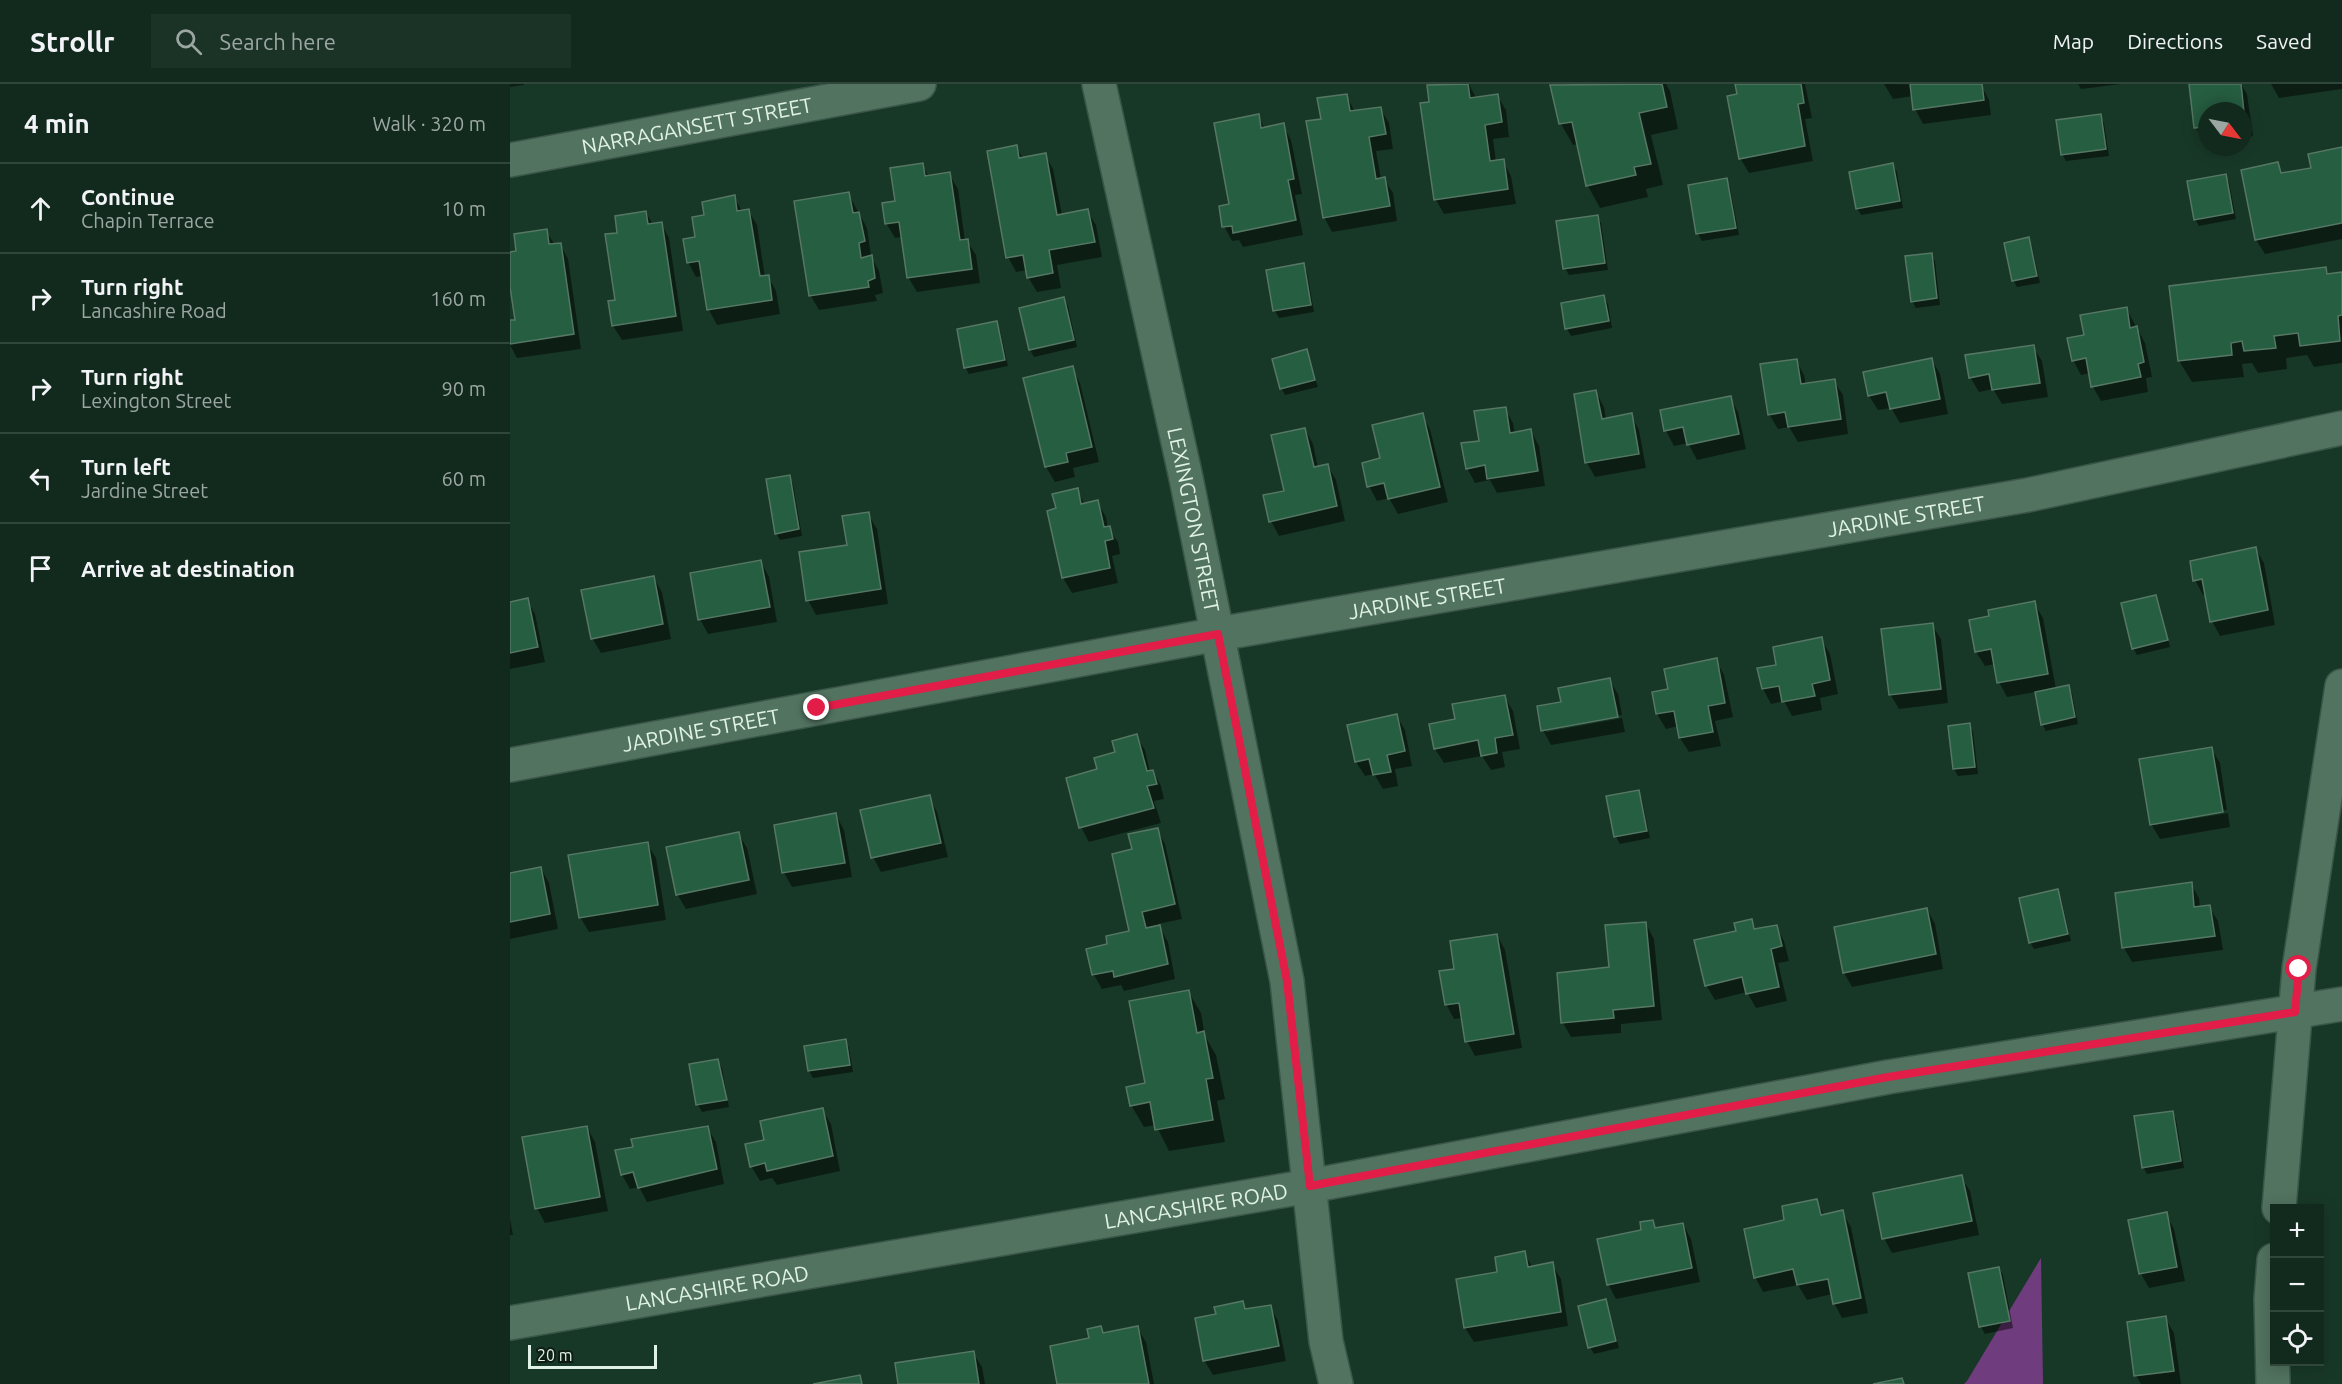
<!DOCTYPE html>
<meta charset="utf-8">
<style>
:root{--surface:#122a1d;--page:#1b3226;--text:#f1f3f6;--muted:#9ca7a4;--line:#31463b}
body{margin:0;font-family:Ubuntu,sans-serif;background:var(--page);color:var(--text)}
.controls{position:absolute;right:18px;bottom:18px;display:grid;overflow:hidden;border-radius:0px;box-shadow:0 3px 15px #0003}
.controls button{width:54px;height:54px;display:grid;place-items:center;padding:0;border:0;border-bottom:2px solid var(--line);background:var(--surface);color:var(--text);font:30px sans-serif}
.compass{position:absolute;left:1688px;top:18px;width:54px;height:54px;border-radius:50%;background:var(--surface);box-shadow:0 3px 15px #0003;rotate:122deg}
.scale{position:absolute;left:18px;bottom:15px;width:129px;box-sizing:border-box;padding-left:6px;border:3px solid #e0f2e6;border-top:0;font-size:16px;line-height:21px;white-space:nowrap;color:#e0f2e6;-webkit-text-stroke:4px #0e1c14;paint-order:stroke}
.stop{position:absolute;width:18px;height:18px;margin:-14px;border:4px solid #e11d48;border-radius:50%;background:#fff}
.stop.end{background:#e11d48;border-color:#fff;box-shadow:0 2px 6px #0008}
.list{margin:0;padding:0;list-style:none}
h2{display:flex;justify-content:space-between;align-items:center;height:78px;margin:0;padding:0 24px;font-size:26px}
h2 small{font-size:20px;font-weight:400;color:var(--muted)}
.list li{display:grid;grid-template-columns:39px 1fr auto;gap:18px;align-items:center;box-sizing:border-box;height:90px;padding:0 24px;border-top:2px solid var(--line)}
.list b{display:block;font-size:22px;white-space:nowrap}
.list p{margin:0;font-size:20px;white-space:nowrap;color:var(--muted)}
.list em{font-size:20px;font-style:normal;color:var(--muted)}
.icon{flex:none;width:33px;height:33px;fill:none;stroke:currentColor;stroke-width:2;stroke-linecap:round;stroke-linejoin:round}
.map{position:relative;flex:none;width:1832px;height:1300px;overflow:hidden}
header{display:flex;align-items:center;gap:36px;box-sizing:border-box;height:84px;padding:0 30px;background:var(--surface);border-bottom:2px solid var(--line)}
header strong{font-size:28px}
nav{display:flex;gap:33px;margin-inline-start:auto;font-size:21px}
.search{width:420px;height:54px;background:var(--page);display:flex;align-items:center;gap:15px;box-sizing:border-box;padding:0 21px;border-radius:0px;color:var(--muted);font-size:22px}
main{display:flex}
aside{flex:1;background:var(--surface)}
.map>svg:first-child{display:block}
.green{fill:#6f3c7e}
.shadow{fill:#0007}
.building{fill:#265e41;stroke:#557763;stroke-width:1.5}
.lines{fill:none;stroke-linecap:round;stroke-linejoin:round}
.minor-casing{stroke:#3a5648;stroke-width:36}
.minor{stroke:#527360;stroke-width:33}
.route{stroke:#e11d48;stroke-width:8}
.labels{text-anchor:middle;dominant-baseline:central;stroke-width:4.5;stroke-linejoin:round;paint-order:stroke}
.street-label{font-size:21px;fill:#e0f2e6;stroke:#0e1c14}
</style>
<header>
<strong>Strollr</strong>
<div class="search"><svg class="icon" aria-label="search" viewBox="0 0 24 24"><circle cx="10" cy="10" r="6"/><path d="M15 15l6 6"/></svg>Search here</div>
<nav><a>Map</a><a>Directions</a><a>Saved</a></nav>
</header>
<main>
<aside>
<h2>4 min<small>Walk · 320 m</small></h2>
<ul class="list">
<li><svg class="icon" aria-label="ahead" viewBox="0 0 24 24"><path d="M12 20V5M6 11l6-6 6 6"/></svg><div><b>Continue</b><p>Chapin Terrace</p></div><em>10 m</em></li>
<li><svg class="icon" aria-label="right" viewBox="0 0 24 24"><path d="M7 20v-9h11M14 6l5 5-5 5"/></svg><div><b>Turn right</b><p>Lancashire Road</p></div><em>160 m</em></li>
<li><svg class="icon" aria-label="right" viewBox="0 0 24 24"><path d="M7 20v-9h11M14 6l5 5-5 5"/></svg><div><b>Turn right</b><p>Lexington Street</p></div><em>90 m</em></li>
<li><svg class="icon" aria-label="left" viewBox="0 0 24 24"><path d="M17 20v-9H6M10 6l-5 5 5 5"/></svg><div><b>Turn left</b><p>Jardine Street</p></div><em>60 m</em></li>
<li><svg class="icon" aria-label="arrive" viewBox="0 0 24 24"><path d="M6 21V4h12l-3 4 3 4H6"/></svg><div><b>Arrive at destination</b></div></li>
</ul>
</aside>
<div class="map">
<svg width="1832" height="1300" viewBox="0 0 1832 1300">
<rect width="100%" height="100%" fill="#183827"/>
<path class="green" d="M1531 1174 1533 1300H1454L1457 1297Z"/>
<path class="shadow" d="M0 0H14V1L0 3Z
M933 0H959L966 14 987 11 996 26 999 53 983 55 986 78 993 77 1001 92 1006 120 934 130 926 116 918 2Z
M1050 0H1156L1160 7 1168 45 1141 51 1153 101 1136 105 1138 113 1090 124 1078 102 1068 60 1063 61 1051 40 1042 2Z
M1227 0H1295L1302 34 1295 35 1303 77 1239 89 1230 74Z
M1374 0 1471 1 1479 16 1481 31 1413 40 1405 25 1403 12 1383 15Z
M1568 0H1611L1571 5Z
M1694 0H1731L1737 10 1743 52 1733 54V27H1697V58H1694L1686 44Z
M1761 0H1832V5L1769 14Z
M836 11 845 28 870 24 879 39 883 65 866 67 871 95H874L883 109 887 137 822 148 814 133 813 37Z
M748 32 755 45 773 41 781 56 792 110 785 111 793 151 733 163 729 156 722 157 714 142Z
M1590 32 1594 39 1599 72 1556 77 1552 70Z
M506 63 513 74 535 71 543 85 552 131 577 127 586 141 592 173 547 181 551 204 527 208 518 193 517 186 506 188 498 173Z
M1832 65V155L1755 170 1746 156 1733 87 1767 80 1773 90 1802 85Z
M412 81 419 93 439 90 448 105 455 157H457L466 171 470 199 407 208 398 193 392 153 385 154 376 139 386 118Z
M1383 81 1387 88 1393 124 1351 131 1347 124Z
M1715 91 1719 98 1726 135 1689 142 1685 135Z
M1216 96 1220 103 1229 151 1192 157 1188 150 1179 102Z
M338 109 357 144 361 172 369 187 373 209 365 211 367 217 309 226 301 212Z
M224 113 232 127 238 126 247 141 255 193 258 192 266 207 270 230 207 241 199 226 193 192 186 193 178 178 196 132Z
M136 128 143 141 151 139 159 154 173 247 112 256 103 242 107 218 109 150Z
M1087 132 1091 139 1098 186 1059 191 1055 184Z
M36 147 45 161 50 160 58 175 71 265 7 274 0 261V238L7 237 0 193V169L8 168Z
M1518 155 1522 162 1530 199 1507 203 1503 196Z
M1421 170 1425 177 1430 221 1406 224 1402 217Z
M793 181 797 188 804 228 769 234 765 227 757 187Z
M1815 185 1819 191 1832 190V279L1804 283 1797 271 1776 274 1777 285 1748 289 1742 279 1732 280 1734 293 1682 298 1669 277Z
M1094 213 1098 220 1102 244 1061 252 1057 245 1052 220Z
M554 215 558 222 567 263 524 273 520 266 511 225Z
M1616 224 1635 259 1642 293 1636 294 1638 308 1591 317 1583 303 1580 289 1571 291 1563 276 1576 252Z
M486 239 490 246 498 282 459 290 455 283Z
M1523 263 1532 277 1538 313 1492 320 1483 305 1469 308 1460 293Z
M796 267 808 303 775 311 771 304Z
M1286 276 1294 291 1296 301 1324 297 1333 311 1338 350 1288 358 1279 343 1268 345 1259 330Z
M1422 276 1430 290 1438 330 1390 339 1381 324 1368 326 1359 312 1355 289Z
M562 284 570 299 589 378 563 384 565 393 545 398 536 383 515 295Z
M1086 308 1094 323 1096 335 1121 331 1129 346 1136 384 1085 393 1077 379Z
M1220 313 1228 328 1236 365 1187 376 1178 359 1164 362 1156 347 1152 327Z
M995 325 1003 339 1005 350 1021 347 1029 362 1035 402 987 409 980 396 965 399 957 384 971 358Z
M912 331 920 345 938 418 888 430 879 414 867 417 859 402 872 376Z
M795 345 803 360 808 384 818 382 826 396 835 437 769 452 761 437 775 408Z
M279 393 283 400 292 452 270 456 266 449Z
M567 406 575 421 587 418 596 433 598 444 608 458 610 470 602 472 608 499 562 509 553 494 539 428 548 425Z
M358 430 367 445 378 520 306 531 298 516 338 462Z
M1745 464 1754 479 1765 541 1710 552 1702 537 1696 510 1693 511 1685 496Z
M251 478 259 493 267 538 198 550 190 535Z
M143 493 152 508 161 555 91 569 82 554Z
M1645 512 1649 519 1660 563 1627 571 1623 564Z
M17 516 25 530 35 578 0 585V519Z
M1524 519 1533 534 1546 605 1558 602 1562 609 1568 640 1536 647 1532 640 1526 608 1497 613 1489 598 1485 580 1475 582 1466 568 1480 534Z
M1422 541 1431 555 1438 619 1389 625 1380 610Z
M1311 555 1320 570 1328 610 1310 614 1312 626 1282 632 1274 617 1261 620 1253 605 1249 586 1268 582Z
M1206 576 1214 591 1223 633 1205 637 1211 662 1179 668 1170 654 1168 642 1156 645 1147 630 1143 610 1160 607Z
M1099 595 1108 610 1112 631 1036 645V648L1112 634 1115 648 1041 661 1033 646 1053 619Z
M994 612 1003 627 1010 665 992 668 995 683 981 686 972 672 934 679 925 665 947 636Z
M886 631 895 646 902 682 885 685 888 702 873 705 864 690 855 692 846 678Z
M1459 641 1463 648 1468 690 1448 692 1444 685 1440 643Z
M626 652 635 666 640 688 643 687 651 702 654 715 644 717 651 739 579 758 571 743 589 686Z
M1701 664 1710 679 1717 726 1645 738V741L1718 729 1720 743 1650 755 1641 740Z
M1128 708 1132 715 1140 754 1110 760 1106 753 1098 713Z
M419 713 427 728 438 773 371 788 363 773Z
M326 731 334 746 342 793 282 803 274 789Z
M647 745 655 760 672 835 648 840 658 858 665 895 614 907 611 901 592 905 584 891 578 866 599 861 621 848 624 767Z
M228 749 237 764 247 810 176 825 167 810Z
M137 760 146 774 156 836 79 848 70 833Z
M31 784 39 799 48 845 0 855V790Z
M1681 800 1689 814 1690 824 1699 823 1708 837 1713 866 1622 878 1614 864 1607 810Z
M1547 807 1551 814 1561 857 1524 865 1520 858Z
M1417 825 1425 840 1433 885 1342 903 1334 889Z
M1241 837 1246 846 1266 842 1274 857 1279 877 1268 879 1277 917 1246 924 1237 908 1205 916 1196 901 1227 848Z
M1136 840 1144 855 1152 936 1111 940V949L1061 953 1053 939 1101 885Z
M987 851 995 866 1012 964 965 972 957 957 953 934 944 935 936 920 945 886Z
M678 907 691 929 695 952 706 971 715 1015 707 1017 715 1058 659 1067 646 1041 634 1043 621 1021 636 1001Z
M335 957 339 964 343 988 303 994 299 987 295 963Z
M208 977 212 984 219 1023 192 1028 188 1021 181 982Z
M312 1025 321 1040 330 1087 267 1101 262 1094 250 1097 241 1082 256 1057Z
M1662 1028 1666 1035 1674 1084 1637 1090 1633 1083Z
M77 1043 85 1058 98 1127 35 1139 27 1124Z
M197 1043 206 1058 214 1100 137 1118 129 1103 120 1105 112 1091 125 1064Z
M1451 1093 1460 1107 1469 1151 1382 1169 1374 1154Z
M1306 1117 1315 1132 1332 1128 1341 1143 1358 1229 1332 1234 1324 1219 1322 1210 1297 1216 1288 1201 1253 1208 1245 1193 1276 1138Z
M1656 1130 1664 1145 1675 1197 1639 1204 1631 1190Z
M0 1135 3 1151H0Z
M1142 1138 1146 1145 1173 1140 1181 1155 1190 1198 1106 1215 1098 1200Z
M1014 1169 1023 1184 1042 1180 1051 1195 1058 1242 964 1258 955 1244 989 1189Z
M1489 1184 1493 1191 1503 1244 1475 1250 1471 1243Z
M1095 1217 1099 1224 1109 1264 1084 1270 1080 1263Z
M732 1219 737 1227 760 1222 768 1237 776 1277 703 1291 694 1276Z
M1655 1234 1664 1249 1671 1300H1631L1626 1292 1619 1239Z
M627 1243 636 1258 644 1300H549L590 1244 594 1250Z
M463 1269 472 1283 475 1300H390Z"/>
<path class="building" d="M958 0 960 14 988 10 992 38 975 41 980 77 994 75 998 105 924 116 910 19 919 18 917 1Z
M1152 0 1157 23 1129 29 1141 80 1124 83 1126 91 1076 102 1062 38 1049 40 1040 1Z
M1225 0H1291L1294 19 1288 20 1295 62 1229 75 1217 12 1227 10Z
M1400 0H1472L1474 16 1403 26Z
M1679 0H1731L1735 38H1733V27H1697V43L1684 44Z
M837 10 840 27 871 23 876 50 859 53 866 95 875 93 880 122 813 134 796 37 811 35 807 14Z
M749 30 751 44 774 39 784 95 778 96 786 136 723 149 722 142 712 143 709 122 719 120 704 39Z
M1591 30 1596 65 1551 71 1546 36Z
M507 61 509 74 536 69 547 131 578 125 585 158 539 166 543 189 517 194 513 171 496 174 477 67Z
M1832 63V139L1745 156 1731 86 1768 78 1771 89 1801 84 1798 70Z
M413 79 415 92 440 88 450 156 458 155 462 185 397 194 389 138 375 140 372 119 385 117 380 84Z
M1383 79 1390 117 1346 125 1339 88Z
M1716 90 1723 129 1684 136 1677 97Z
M1217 94 1226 144 1186 150 1178 101Z
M339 108 343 129 349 128 355 157 349 159 351 174 362 171 365 194 358 197 359 203 299 212 284 117Z
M225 111 227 127 239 125 250 192 259 191 262 216 197 226 189 177 177 179 173 155 185 153 182 133 194 131 192 118Z
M136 127 138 140 152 138 166 232 102 242 98 217 105 216 95 150 107 149 105 132Z
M1088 131 1095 179 1053 185 1046 137Z
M37 145 39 160 51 159 64 250 0 260V236H5L0 203V168L6 167 4 150Z
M1519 153 1527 192 1502 197 1494 159Z
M1422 169 1427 214 1401 218 1395 172Z
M794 179 801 221 763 227 756 186Z
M1816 183 1817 190 1832 188V231L1828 232 1830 257 1790 262 1788 249 1764 252 1766 264 1734 267 1732 257 1721 259 1722 271 1668 277 1659 202Z
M1094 211 1099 237 1055 245 1051 219Z
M554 213 564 256 519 266 509 224Z
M1617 223 1620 244 1627 242 1634 278 1628 280 1631 293 1581 303 1576 274 1562 277 1557 254 1574 251 1570 231Z
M487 237 495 276 454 284 447 245Z
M1524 261 1530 299 1482 306 1479 290 1459 294 1455 271Z
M797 265 805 296 770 305 762 275Z
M1422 274 1430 315 1380 325 1376 308 1358 312 1353 288Z
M1287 275 1291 300 1325 295 1331 335 1278 343 1275 328 1258 331 1250 280Z
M563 282 582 363 556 369 558 378 535 383 513 294Z
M1086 306 1092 335 1122 329 1129 370 1075 379 1064 310Z
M1221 312 1229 350 1177 361 1173 343 1154 347 1150 326Z
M996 323 1000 349 1021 345 1028 387 977 395 975 381 956 385 951 359 969 357 964 327Z
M913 329 930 403 878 415 874 399 857 403 852 379 870 374 862 341Z
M795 344 804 383 818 380 827 422 759 438 753 411 774 407 761 351Z
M280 391 289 445 265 450 256 395Z
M568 404 571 420 588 416 594 443 600 442 603 455 595 457 600 484 552 494 537 427 546 424 542 410Z
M359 428 371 505 296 517 289 468 337 461 332 432Z
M1746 463 1758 526 1700 538 1692 495 1683 497 1680 477Z
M251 476 260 523 188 536 180 489Z
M144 492 153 540 81 555 71 506Z
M1646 511 1658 556 1622 565 1611 519Z
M18 514 28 563 0 569V518Z
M1525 517 1538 590 1487 599 1481 565 1465 568 1459 536 1479 532 1478 526Z
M1423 539 1431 605 1379 611 1371 545Z
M1312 553 1320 596 1302 600 1305 612 1272 618 1269 602 1252 605 1247 584 1266 581 1263 563Z
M1207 574 1215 619 1198 622 1203 648 1169 654 1164 627 1146 630 1142 608 1158 605 1154 585Z
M1100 594 1108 633 1031 647 1027 622 1051 618 1048 604Z
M1559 601 1565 633 1531 641 1525 608Z
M995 611 1003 651 985 654 987 669 971 672 968 656 924 665 919 640 945 635 942 620Z
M887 630 895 667 877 671 881 688 863 691 859 675 845 678 837 641Z
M1460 639 1465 683 1443 685 1438 642Z
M627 650 637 687 643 686 647 700 637 702 644 724 569 744 556 694 587 685 584 674 605 668 602 657Z
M1702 663 1713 728 1640 741 1629 675Z
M1129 706 1137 747 1104 753 1096 712Z
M420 711 431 759 361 774 350 726Z
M326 729 335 779 272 789 264 741Z
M648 744 665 820 632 828 636 844 650 841 658 880 604 893 603 887 582 891 576 865 597 860 596 852 619 847 602 770 622 765 618 750Z
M229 748 239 796 166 811 156 763Z
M138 758 148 821 69 834 58 771Z
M31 783 40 830 0 838V789Z
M1682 798 1684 823 1700 821 1705 852 1612 864 1605 809Z
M1548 805 1558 850 1519 859 1509 814Z
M1417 824 1426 870 1333 889 1324 843Z
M1242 835 1244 845 1267 841 1272 862 1261 865 1269 903 1236 910 1232 893 1195 902 1184 856 1226 847 1224 839Z
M1136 838 1144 922 1103 926 1104 934 1051 939 1047 889 1099 883 1095 841Z
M987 850 1004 950 955 958 949 919 935 921 929 887 944 885 940 857Z
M679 906 687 949 694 947 703 994 696 995 703 1036 645 1046 640 1018 620 1022 616 1003 635 999 619 917Z
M336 955 340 981 298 987 294 962Z
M208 975 217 1016 186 1021 179 980Z
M313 1024 323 1072 257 1087 255 1079 240 1083 235 1060 254 1056 250 1037Z
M1663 1027 1671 1077 1632 1084 1624 1032Z
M77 1042 90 1113 25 1125 12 1053Z
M198 1042 207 1085 128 1104 123 1088 111 1091 105 1066 123 1063 121 1055Z
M1452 1091 1462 1137 1372 1155 1363 1109Z
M1307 1115 1311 1131 1333 1126 1351 1214 1323 1220 1318 1195 1287 1201 1283 1185 1244 1194 1234 1145 1274 1136 1272 1122Z
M1657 1128 1667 1183 1629 1190 1618 1136Z
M1143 1136 1145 1144 1173 1139 1182 1184 1097 1201 1087 1155 1131 1146 1130 1138Z
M1015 1167 1018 1183 1043 1178 1051 1228 954 1244 946 1195 987 1188 985 1173Z
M1489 1183 1500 1237 1469 1243 1458 1189Z
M1096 1215 1106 1257 1078 1264 1068 1222Z
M733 1217 735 1225 761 1221 769 1262 693 1277 685 1234 706 1230 704 1223Z
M1656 1232 1664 1287 1624 1292 1617 1238Z
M591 1242 593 1249 628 1242 639 1300H547L540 1262 579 1254 577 1245Z
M464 1267 469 1300H388L385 1279Z
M350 1291 352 1300H303Z
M1392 1294 1394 1300H1363Z"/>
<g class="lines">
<g class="minor-casing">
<g id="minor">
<path id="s1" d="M589 0 676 394 777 897 816 1257 826 1300"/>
<path id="s2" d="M0 76 409 0"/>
<path id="s3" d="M0 681 708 550 1518 411 1832 344"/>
<path d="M1769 1124 1789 885 1832 602"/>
<path id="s4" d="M0 1239 800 1102 1378 993 1832 920"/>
<path d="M1763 1300 1761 1215 1764 1176"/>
</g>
</g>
<use href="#minor" class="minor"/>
</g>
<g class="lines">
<path class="route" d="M307 624 708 550 777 897 800 1102 1378 993 1785 928 1789 885"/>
</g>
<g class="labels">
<g class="street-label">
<text stroke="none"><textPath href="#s2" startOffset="190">NARRAGANSETT STREET</textPath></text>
<text stroke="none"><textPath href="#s3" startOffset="1418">JARDINE STREET</textPath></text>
<text stroke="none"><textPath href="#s1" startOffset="446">LEXINGTON STREET</textPath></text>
<text stroke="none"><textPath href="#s3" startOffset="932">JARDINE STREET</textPath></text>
<text stroke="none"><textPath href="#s3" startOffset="194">JARDINE STREET</textPath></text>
<text stroke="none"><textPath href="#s4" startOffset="696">LANCASHIRE ROAD</textPath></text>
<text stroke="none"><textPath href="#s4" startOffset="210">LANCASHIRE ROAD</textPath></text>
</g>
</g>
</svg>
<div class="controls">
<button>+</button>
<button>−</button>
<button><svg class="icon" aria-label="locate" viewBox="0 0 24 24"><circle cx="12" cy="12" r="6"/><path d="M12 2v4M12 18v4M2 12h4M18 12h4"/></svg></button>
</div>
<svg class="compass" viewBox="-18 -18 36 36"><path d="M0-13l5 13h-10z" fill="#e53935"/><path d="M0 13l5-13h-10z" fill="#9ca7a4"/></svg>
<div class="scale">20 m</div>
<div class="stop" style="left:1789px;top:885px"></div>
<div class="stop end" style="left:307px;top:624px"></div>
</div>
</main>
